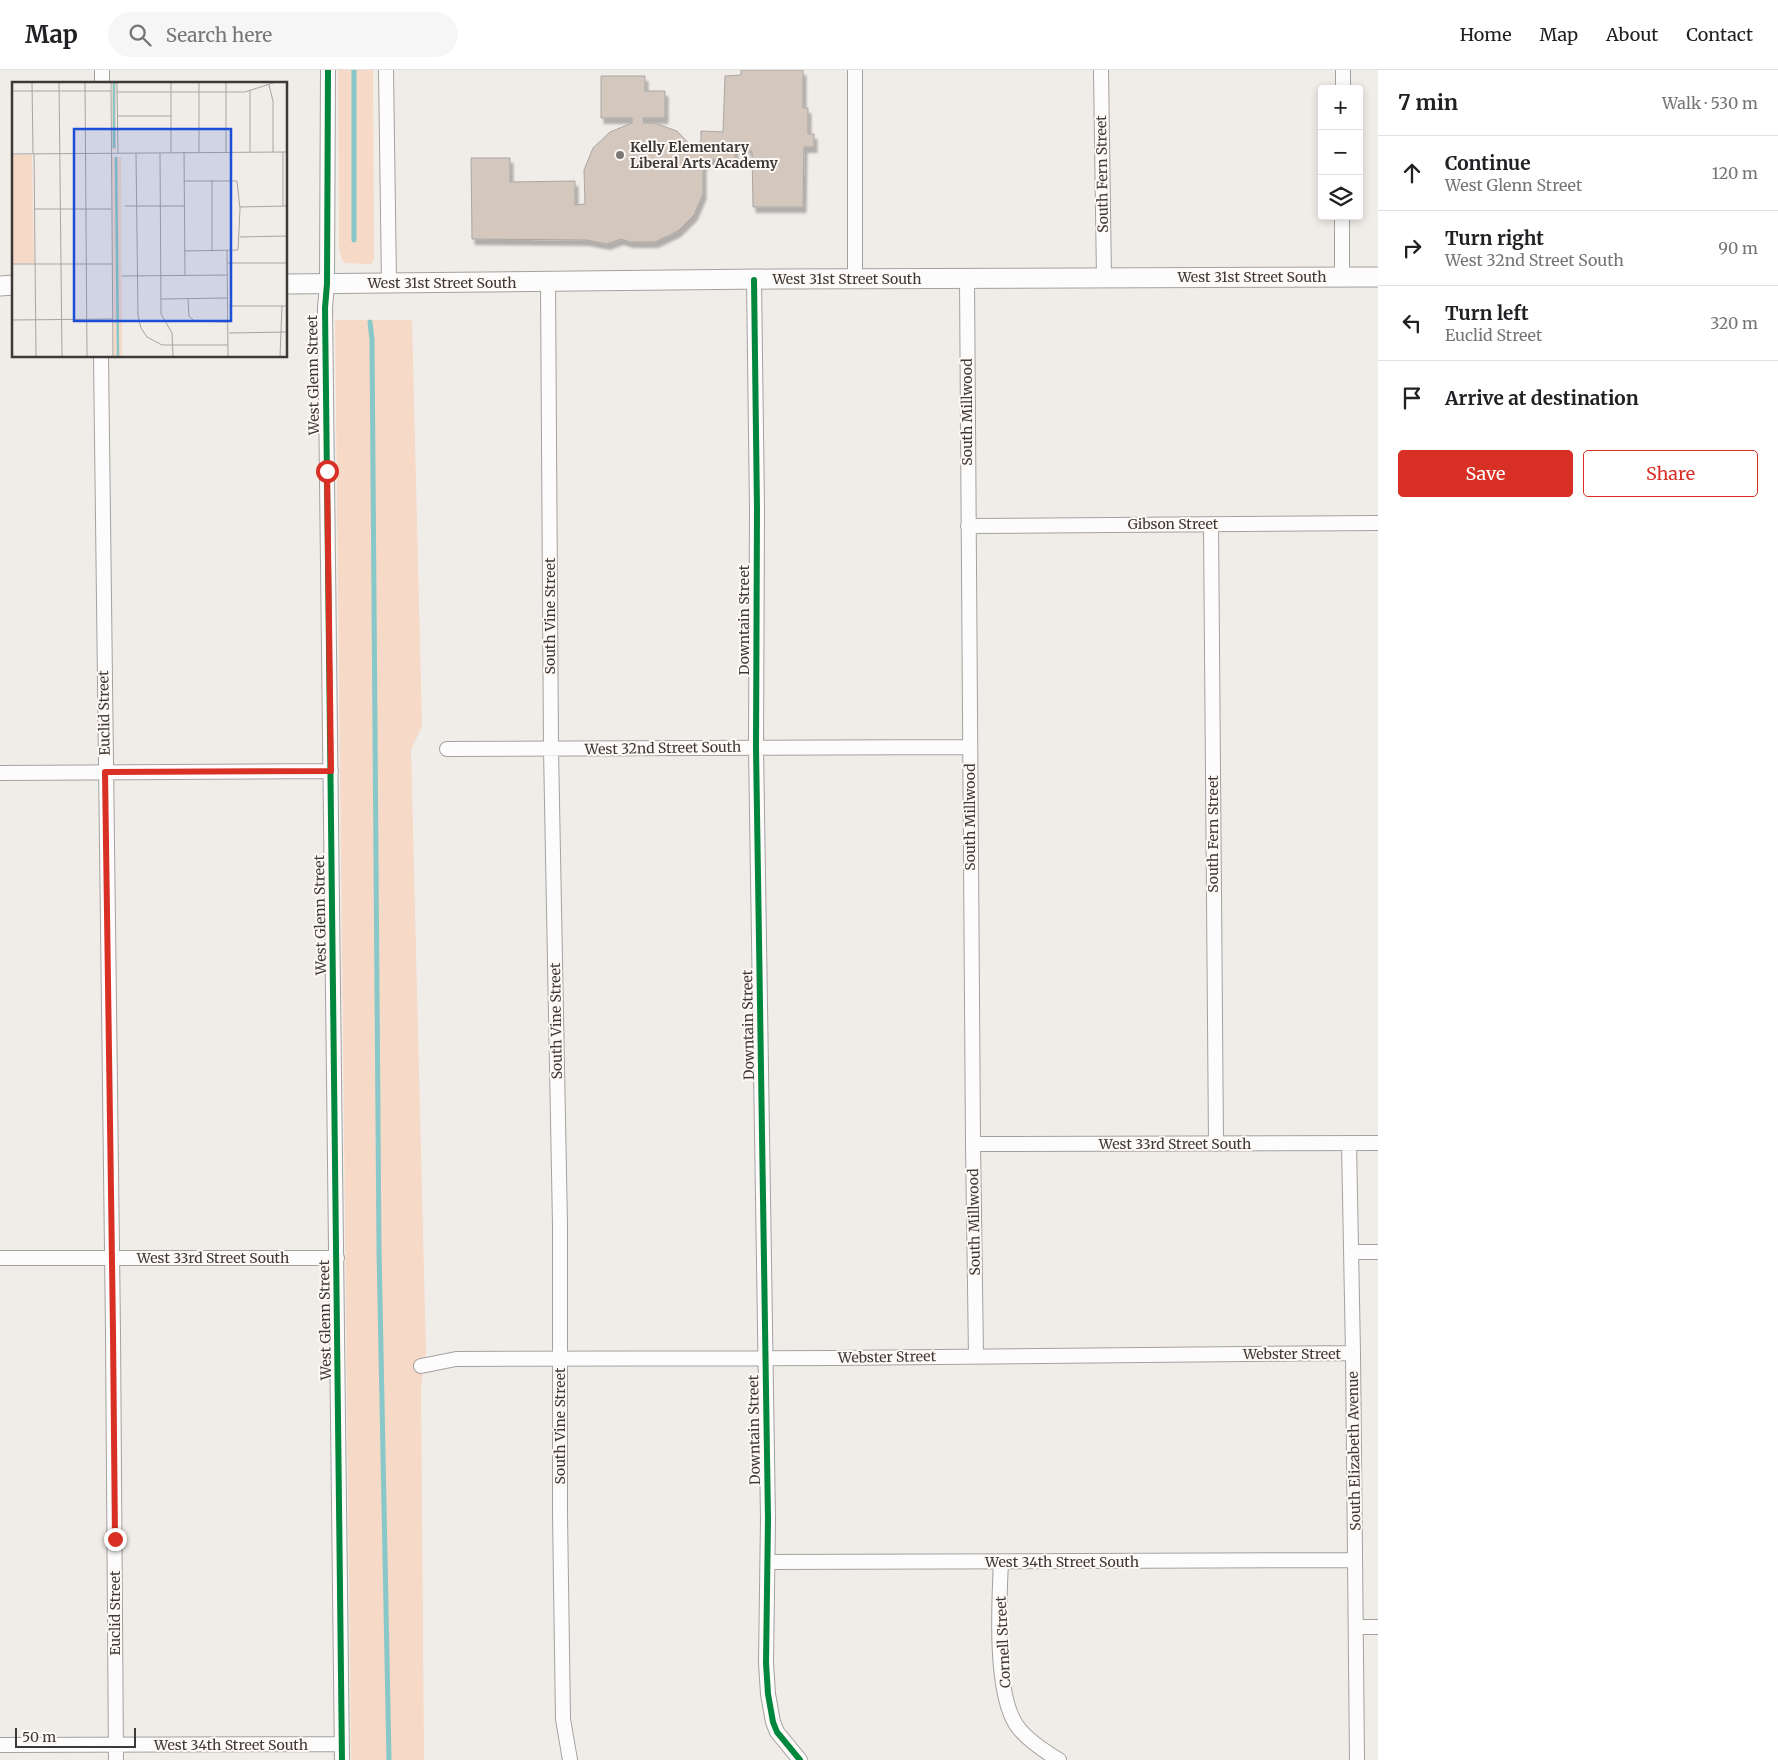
<!DOCTYPE html>
<meta charset="utf-8">
<style>
:root{--surface:#fff;--page:#f6f6f6;--text:#202124;--muted:#757577;--line:#e0e0e0;--accent:#d93025}
body{margin:0;font-family:Merriweather,serif;background:var(--page);color:var(--text)}
.controls{position:absolute;right:15px;top:15px;display:grid;overflow:hidden;border-radius:5px;box-shadow:0 2px 8px #0003}
.controls button{width:45px;height:45px;display:grid;place-items:center;padding:0;border:0;border-bottom:1px solid var(--line);background:var(--surface);color:var(--text);font:25px sans-serif}
.scale{position:absolute;left:15px;bottom:12px;width:121px;box-sizing:border-box;padding-left:5px;border:2px solid #3d3937;border-top:0;font-size:14px;line-height:18px;white-space:nowrap;color:#3d3937;-webkit-text-stroke:4px #fef9f5;paint-order:stroke}
.stop{position:absolute;width:15px;height:15px;margin:-11px;border:4px solid #d93025;border-radius:50%;background:#fff}
.stop.end{background:#d93025;border-color:#fff;box-shadow:0 1px 5px #0008}
.list{margin:0;padding:0;list-style:none}
h2{display:flex;justify-content:space-between;align-items:center;height:65px;margin:0;padding:0 20px;font-size:21px}
h2 small{font-size:16px;font-weight:400;color:var(--muted)}
.list li{display:grid;grid-template-columns:32px 1fr auto;gap:15px;align-items:center;box-sizing:border-box;height:75px;padding:0 20px;border-top:1px solid var(--line)}
.list b{display:block;font-size:19px;white-space:nowrap}
.list p{margin:0;font-size:16px;white-space:nowrap;color:var(--muted)}
.list em{font-size:16px;font-style:normal;color:var(--muted)}
.actions{display:flex;gap:10px;padding:15px 20px}
.actions a{flex:1;padding:11px 0;border:1px solid var(--accent);border-radius:5px;text-align:center;font-size:18px;color:var(--accent)}
.actions .main{background:var(--accent);color:#fff}
.icon{flex:none;width:28px;height:28px;fill:none;stroke:currentColor;stroke-width:2;stroke-linecap:round;stroke-linejoin:round}
.map{position:relative;flex:none;width:1378px;height:1690px;overflow:hidden}
header{display:flex;align-items:center;gap:30px;box-sizing:border-box;height:70px;padding:0 25px;background:var(--surface);border-bottom:1px solid var(--line)}
header strong{font-size:24px}
nav{display:flex;gap:28px;margin-inline-start:auto;font-size:18px}
.search{width:350px;height:45px;background:var(--page);display:flex;align-items:center;gap:12px;box-sizing:border-box;padding:0 18px;border-radius:28px;color:var(--muted);font-size:19px}
main{display:flex}
aside{flex:1;background:var(--surface)}
.map>svg:first-child{display:block}
.green{fill:#f6d9c7}
.lines{fill:none;stroke-linecap:round;stroke-linejoin:round}
.stream{stroke:#88c8c8;stroke-width:5}
.building{fill:#d4c7be;stroke:#a9a6a3;filter:url(#shadow)}
.street-casing{stroke:#a5a19f;stroke-width:16}
.secondary-casing{stroke:#a5a19f;stroke-width:21}
.street{stroke:#fdfcfc;stroke-width:14}
.secondary{stroke:#fdfcfc;stroke-width:19}
.cycleway-casing{stroke:#fef9f5;stroke-width:9}
.cycleway{stroke:#00873e;stroke-width:6}
.route{stroke:#d93025;stroke-width:6}
.poi-dot{fill:#7c7875;stroke:#fef9f5;stroke-width:2}
.labels{text-anchor:middle;dominant-baseline:central;stroke-width:4;stroke-linejoin:round;paint-order:stroke}
.poi-label{font-size:14px;font-weight:bold;fill:#3d3937;stroke:#fef9f5;text-anchor:start}
.street-label{font-size:14px;fill:#3d3937;stroke:#fef9f5}
.inset-river{fill:none;stroke:#88c8c8;stroke-width:2.5}
.inset-road{fill:none;stroke:#a8a4a1;stroke-width:1}
.view{fill:#1d4ed8;fill-opacity:0.15;stroke:#1d4ed8;stroke-width:2.5}
.inset-edge{fill:none;stroke:#3d3937;stroke-width:2.5}
</style>
<header>
<strong>Map</strong>
<div class="search"><svg class="icon" aria-label="search" viewBox="0 0 24 24"><circle cx="10" cy="10" r="6"/><path d="M15 15l6 6"/></svg>Search here</div>
<nav><a>Home</a><a>Map</a><a>About</a><a>Contact</a></nav>
</header>
<main>
<div class="map">
<svg width="1378" height="1690" viewBox="0 0 1378 1690">
<defs>
<filter id="shadow"><feDropShadow dx="3" dy="5.5" stdDeviation="1" flood-color="#0004"/></filter>
</defs>
<rect width="100%" height="100%" fill="#f0ece8"/>
<path class="green" d="M338 0H373L374 177V189L371 194 344 193 341 187 339 176Z
M335 250H412L422 656 411 680 426 1284 421 1317 424 1690H351Z"/>
<g class="lines">
<path class="stream" d="M354 0V170
M370 252 372 270 379 1179 389 1690"/>
</g>
<path class="building" d="M741 0H803V38H808V64H814V77H804L803 137H753L752 81H747V76L735 78V91L711 90 703 95V124L694 145 678 161 655 172H630L621 169 607 174 586 170 472 169 471 88H510V112L575 111V135L585 134 584 100 593 78 610 62 632 53V48H601V6H645V21H665V48H643L644 53H654L677 61 693 78 701 71V61L723 62 725 6 741 5Z"/>
<g class="lines">
<g class="street-casing">
<path id="street" d="M102 0V14
M328 0 327 214 325 238 342 1690
M386 0 389 213
M855 0V209
M1101 0 1104 208
M1343 19V0
M1342 207V146
M967 208 973 1074 976 1286
M754 210 757 439 756 678 768 1449 766 1593 768 1624 773 1652 777 1662 800 1690
M548 212 551 679 560 1155V1444L563 1649 570 1690
M101 286 113 1262 116 1690
M1211 454 1216 1074
M968 456 1378 453
M447 679 970 677
M0 703 331 701
M1349 1073 1353 1283 1357 1690
M973 1074 1378 1073
M1351 1182H1378
M0 1188H337
M421 1296 456 1289 834 1288 1353 1283
M768 1492 1355 1490
M1001 1492C999 1533 994 1623 1017 1656 1027 1670 1044 1681 1059 1690
M1356 1557H1378
M0 1675 342 1674"/>
</g>
<g class="secondary-casing">
<path id="secondary" d="M286 214 775 209 1378 207
M0 216 14 215"/>
</g>
<use href="#street" class="street"/>
<use href="#secondary" class="secondary"/>
<g class="cycleway-casing">
<path id="cycleway" d="M328 0 327 214 325 238 342 1690
M754 210 757 439 756 678 768 1449 766 1593 768 1624 773 1652 777 1662 800 1690"/>
</g>
<use href="#cycleway" class="cycleway"/>
</g>
<g class="lines">
<path class="route" d="M115 1469 113 1262 105 702 331 701 327 401"/>
</g>
<circle class="poi-dot" cx="620" cy="85" r="5"/>
<g class="labels">
<g class="poi-label">
<text x="630" y="77">Kelly Elementary<tspan x="630" dy="16">Liberal Arts Academy</tspan></text>
</g>
<g class="street-label">
<text transform="translate(1102 104) rotate(-91)">South Fern Street</text>
<text x="1252" y="207">West 31st Street South</text>
<text x="847" y="209">West 31st Street South</text>
<text x="442" y="213">West 31st Street South</text>
<text transform="translate(313 305) rotate(-91)">West Glenn Street</text>
<text transform="translate(967 342) rotate(-90)">South Millwood</text>
<text x="1173" y="454">Gibson Street</text>
<text transform="translate(550 546) rotate(-90)">South Vine Street</text>
<text transform="translate(744 550) rotate(-90)">Downtain Street</text>
<text transform="translate(104 643) rotate(-91)">Euclid Street</text>
<text transform="translate(663 678) rotate(-1)">West 32nd Street South</text>
<text transform="translate(970 747) rotate(-90)">South Millwood</text>
<text transform="translate(1213 764) rotate(-90)">South Fern Street</text>
<text transform="translate(320 845) rotate(-91)">West Glenn Street</text>
<text transform="translate(556 951) rotate(-91)">South Vine Street</text>
<text transform="translate(748 955) rotate(-91)">Downtain Street</text>
<text x="1175" y="1074">West 33rd Street South</text>
<text transform="translate(974 1152) rotate(-91)">South Millwood</text>
<text x="213" y="1188">West 33rd Street South</text>
<text transform="translate(325 1250) rotate(-91)">West Glenn Street</text>
<text x="1292" y="1284">Webster Street</text>
<text transform="translate(887 1287) rotate(-1)">Webster Street</text>
<text transform="translate(560 1356) rotate(-90)">South Vine Street</text>
<text transform="translate(754 1360) rotate(-91)">Downtain Street</text>
<text transform="translate(1354 1381) rotate(-91)">South Elizabeth Avenue</text>
<text x="1062" y="1492">West 34th Street South</text>
<text transform="translate(115 1543) rotate(-90)">Euclid Street</text>
<text transform="translate(1003 1572) rotate(-93)">Cornell Street</text>
<text x="231" y="1675">West 34th Street South</text>
</g>
</g>
<g transform="translate(12 12)">
<rect width="275" height="275" fill="#f0ece8"/>
<path d="M100 0H104V69L100 67ZM0 73H20L22 181H0ZM100 75H109L110 275H102Z" fill="#f6d9c7"/>
<path class="inset-river" d="M102 0V66M104 75 106 275"/>
<path class="inset-road" d="M20 0 21 71M47 0 50 275M73 0 75 275M99 0 101 275M105 0 106 71M159 0V71M187 0V70M214 0V70M257 3 261 19V70M0 9H99M238 9V70M105 10H233L264 0M106 34H159M172 70 173 193M271 70V124M22 71 24 275M124 71 126 234 129 246 135 255 150 263H216M148 71 149 232 160 251 161 275M0 72 275 70M200 98V169M172 99H225L228 127 226 168 172 169M113 124H172M228 125 275 124M22 127H99M228 155 275 154M215 169 216 275M216 181H275M0 182H100M110 194 216 193M149 217 216 216M176 217 177 234 182 239 216 240M217 224H275M0 238 101 237M217 251 275 250M268 275 270 224"/>
<path class="view" d="M62 47H219V239H62Z"/>
<rect width="275" height="275" class="inset-edge"/>
</g>
</svg>
<div class="controls">
<button>+</button>
<button>−</button>
<button><svg class="icon" aria-label="layers" viewBox="0 0 24 24"><path d="M12 4l9 5-9 5-9-5zM3 14l9 5 9-5"/></svg></button>
</div>
<div class="scale">50 m</div>
<div class="stop" style="left:327px;top:401px"></div>
<div class="stop end" style="left:115px;top:1469px"></div>
</div>
<aside>
<h2>7 min<small>Walk · 530 m</small></h2>
<ul class="list">
<li><svg class="icon" aria-label="ahead" viewBox="0 0 24 24"><path d="M12 20V5M6 11l6-6 6 6"/></svg><div><b>Continue</b><p>West Glenn Street</p></div><em>120 m</em></li>
<li><svg class="icon" aria-label="right" viewBox="0 0 24 24"><path d="M7 20v-9h11M14 6l5 5-5 5"/></svg><div><b>Turn right</b><p>West 32nd Street South</p></div><em>90 m</em></li>
<li><svg class="icon" aria-label="left" viewBox="0 0 24 24"><path d="M17 20v-9H6M10 6l-5 5 5 5"/></svg><div><b>Turn left</b><p>Euclid Street</p></div><em>320 m</em></li>
<li><svg class="icon" aria-label="arrive" viewBox="0 0 24 24"><path d="M6 21V4h12l-3 4 3 4H6"/></svg><div><b>Arrive at destination</b></div></li>
</ul>
<div class="actions"><a class="main">Save</a><a>Share</a></div>
</aside>
</main>
